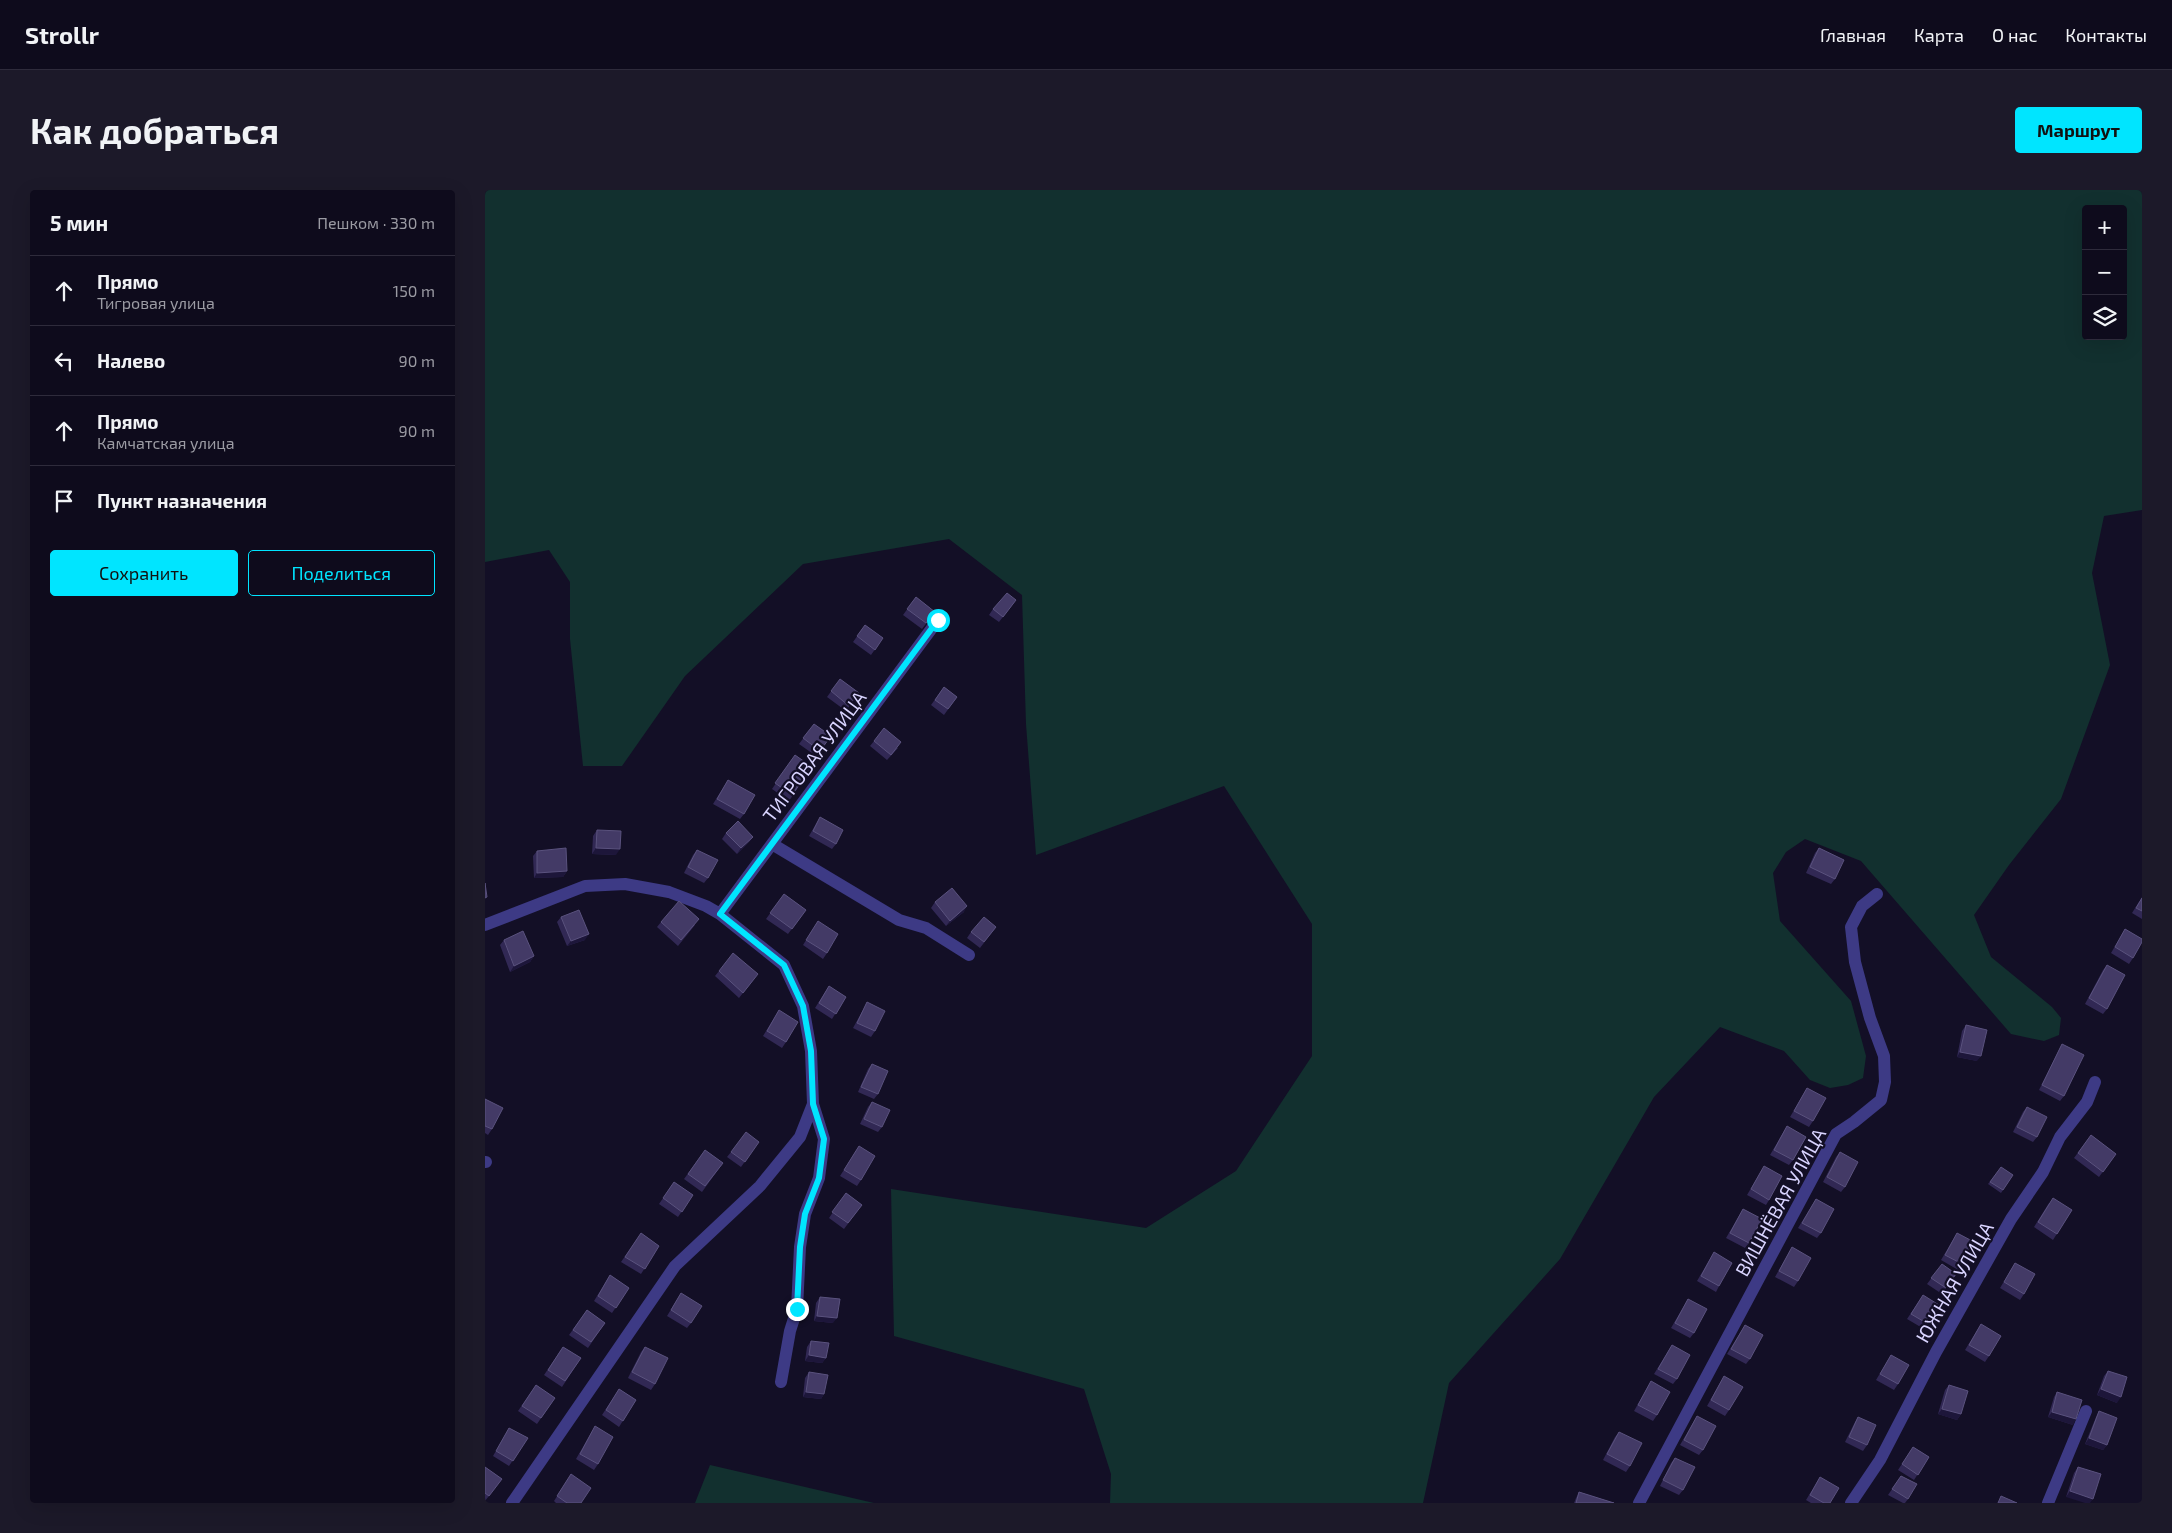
<!DOCTYPE html>
<html lang="ru">
<meta charset="utf-8">
<style>
:root{--surface:#0e0b1c;--page:#1c1929;--text:#f1f3f6;--muted:#9b9ba3;--line:#2e2b3b;--accent:#00e5ff}
body{margin:0;font-family:"Exo 2",sans-serif;background:var(--page);color:var(--text)}
.controls{position:absolute;right:15px;top:15px;display:grid;overflow:hidden;border-radius:5px;box-shadow:0 5px 20px #0002}
.controls button{width:45px;height:45px;display:grid;place-items:center;padding:0;border:0;border-bottom:1px solid var(--line);background:var(--surface);color:var(--text);font:25px sans-serif}
.stop{position:absolute;width:15px;height:15px;margin:-11px;border:4px solid #00e5ff;border-radius:50%;background:#fff}
.stop.end{background:#00e5ff;border-color:#fff;box-shadow:0 1px 5px #0008}
.list{margin:0;padding:0;list-style:none}
h2{display:flex;justify-content:space-between;align-items:center;height:65px;margin:0;padding:0 20px;font-size:21px}
h2 small{font-size:16px;font-weight:400;color:var(--muted)}
.list li{display:grid;grid-template-columns:32px 1fr auto;gap:15px;align-items:center;box-sizing:border-box;height:70px;padding:0 20px;border-top:1px solid var(--line)}
.list b{display:block;font-size:19px;white-space:nowrap}
.list p{margin:0;font-size:16px;white-space:nowrap;color:var(--muted)}
.list em{font-size:16px;font-style:normal;color:var(--muted)}
.actions{display:flex;gap:10px;padding:15px 20px}
.actions a{flex:1;padding:11px 0;border:1px solid var(--accent);border-radius:5px;text-align:center;font-size:18px;color:var(--accent)}
.actions .main{background:var(--accent);color:#111}
.icon{flex:none;width:28px;height:28px;fill:none;stroke:currentColor;stroke-width:2;stroke-linecap:round;stroke-linejoin:round}
.map{position:relative;flex:none;width:1657px;height:1313px;overflow:hidden;border-radius:5px}
header{display:flex;align-items:center;gap:30px;box-sizing:border-box;height:70px;padding:0 25px;background:var(--surface);border-bottom:1px solid var(--line)}
header strong{font-size:24px}
nav{display:flex;gap:28px;margin-inline-start:auto;font-size:18px}
.intro{display:flex;align-items:center;justify-content:space-between;box-sizing:border-box;height:120px;padding:0 30px}
h1{margin:0;font-size:35px}
.button{padding:12px 22px;border-radius:5px;background:var(--accent);color:#111;font-size:18px;font-weight:700}
main{display:flex;gap:30px;padding:0 30px}
aside{flex:1;background:var(--surface);border-radius:5px;box-shadow:0 5px 20px #0002}
.map>svg:first-child{display:block}
.green{fill:#12302f;fill-rule:evenodd}
.lines{fill:none;stroke-linecap:round;stroke-linejoin:round}
.minor{stroke:#3d3a85;stroke-width:12}
.wall{fill:#312854}
.shaded-wall{fill:#1d163a}
.building{fill:#433a66;stroke:#5a527e}
.route{stroke:#00e5ff;stroke-width:6}
.labels{text-anchor:middle;dominant-baseline:central;stroke-width:4.5;stroke-linejoin:round;paint-order:stroke}
.street-label{font-size:19px;fill:#d9d4ff;stroke:#130f26}
</style>
<header>
<strong>Strollr</strong>
<nav><a>Главная</a><a>Карта</a><a>О нас</a><a>Контакты</a></nav>
</header>
<div class="intro"><h1>Как добраться</h1><a class="button">Маршрут</a></div>
<main>
<aside>
<h2>5 мин<small>Пешком · 330 m</small></h2>
<ul class="list">
<li><svg class="icon" aria-label="ahead" viewBox="0 0 24 24"><path d="M12 20V5M6 11l6-6 6 6"/></svg><div><b>Прямо</b><p>Тигровая улица</p></div><em>150 m</em></li>
<li><svg class="icon" aria-label="left" viewBox="0 0 24 24"><path d="M17 20v-9H6M10 6l-5 5 5 5"/></svg><div><b>Налево</b></div><em>90 m</em></li>
<li><svg class="icon" aria-label="ahead" viewBox="0 0 24 24"><path d="M12 20V5M6 11l6-6 6 6"/></svg><div><b>Прямо</b><p>Камчатская улица</p></div><em>90 m</em></li>
<li><svg class="icon" aria-label="arrive" viewBox="0 0 24 24"><path d="M6 21V4h12l-3 4 3 4H6"/></svg><div><b>Пункт назначения</b></div></li>
</ul>
<div class="actions"><a class="main">Сохранить</a><a>Поделиться</a></div>
</aside>
<div class="map">
<svg width="1657" height="1313" viewBox="0 0 1657 1313">
<rect width="100%" height="100%" fill="#130f26"/>
<path class="green" d="M0 0H1657V320L1619 326 1607 383 1625 475 1576 609 1524 675 1489 725 1506 767 1567 817 1576 828 1574 845 1559 851 1526 844 1376 671 1320 649 1301 662 1288 683 1295 731 1366 811 1381 866 1378 888 1363 895 1345 898 1325 890 1299 861 1235 837 1169 907 1075 1069 964 1193 938 1313H625L626 1284 599 1199 409 1146 406 999 661 1038 751 981 827 866V734L739 596 551 665 541 534 537 405 464 349 318 374 200 486 137 576H98L85 449V392L64 360 0 372ZM1601 19H1638V146H1601Z
M225 1275 389 1313H210Z"/>
<g class="lines">
<path class="minor" d="M287 654 414 730 441 738 484 765
M235 724 453 430
M0 735 100 696 140 694 184 702 221 716 235 724 299 775 318 816 326 861 328 914 315 947 275 996 190 1076 27 1313
M0 972H1
M296 1192 305 1141 312 1119 315 1057 320 1024 334 988 339 949 328 914
M1154 1313 1351 944 1369 932 1396 910 1400 892 1399 866 1385 828 1370 772 1366 737 1377 716 1392 704
M1366 1313 1395 1270 1451 1162 1526 1029 1558 982 1575 947 1602 912 1610 892
M1563 1313 1601 1221"/>
</g>
<path class="wall" d="M431 407 450 422 437 439 418 425Z
M531 410 514 432 504 425 508 419Z
M380 435 398 448 386 465 368 452Z
M355 489 374 503 361 521 342 507Z
M459 497 472 507 459 525 446 515Z
M329 534 346 546 331 566 314 554Z
M389 551 413 558 402 570 385 556Z
M310 565 327 577 304 611 287 599Z
M243 590 259 624 255 629 228 614Z
M335 627 351 654 347 659 324 646Z
M112 640 131 665 107 664 108 646Z
M241 643 268 647 264 652 252 664 237 649Z
M1334 658 1350 689 1346 694 1321 683 1330 663Z
M212 660 223 688 219 693 199 683 208 665Z
M52 661 82 681 78 687 49 688 48 666Z
M299 704 321 720 303 744 281 729Z
M1657 707V729L1647 723Z
M450 712 479 722 461 736 446 718Z
M76 727 100 750 82 756 72 732Z
M333 731 342 763 338 769 318 755Z
M176 732 210 735 193 756 172 737Z
M511 737 495 758 482 748 486 742Z
M1640 739 1648 768 1644 774 1626 763Z
M19 750 49 766 45 772 25 782 15 755Z
M1622 775V819L1618 824 1600 814 1618 780Z
M234 781 273 784 254 808 230 786Z
M344 796 361 807 347 829 330 818Z
M382 812 390 841 386 847 368 838 379 818Z
M294 820 301 852 297 858 278 846Z
M1481 835 1492 871 1472 867 1477 841Z
M1577 854 1579 906 1575 911 1554 900Z
M387 874 393 904 389 909 373 902 383 879Z
M1322 898 1328 931 1324 937 1305 927Z
M0 909 7 939 3 945 0 943Z
M387 912 397 937 393 942 375 934 383 917Z
M1542 917 1552 947 1548 952 1528 942 1538 922Z
M1302 936 1308 970 1304 975 1285 965Z
M1606 945 1631 964 1614 987 1589 968Z
M274 952 256 977 242 967 246 962Z
M374 956 376 990 372 996 355 986Z
M220 960 238 973 217 1002 199 989Z
M1355 962 1360 997 1356 1002 1338 992 1351 967Z
M1279 976 1284 1010 1281 1015 1262 1005Z
M1516 977 1528 985 1516 1003 1503 994Z
M189 992 208 1005 193 1027 174 1014Z
M361 1003 377 1015 359 1039 344 1028Z
M1331 1009 1336 1043 1332 1048 1313 1038Z
M1564 1013 1587 1020 1568 1050 1549 1037Z
M1258 1019 1264 1053 1260 1058 1241 1048Z
M156 1043 174 1056 156 1084 136 1072Z
M1472 1043 1479 1075 1475 1081 1456 1070Z
M1307 1057 1313 1091 1309 1097 1290 1087Z
M1229 1062 1234 1096 1231 1102 1212 1091Z
M1530 1073 1539 1104 1535 1110 1515 1098Z
M1457 1074 1471 1084 1457 1104 1442 1094Z
M125 1085 144 1098 127 1123 109 1111Z
M196 1103 206 1133 202 1138 182 1126Z
M1438 1105 1443 1134 1439 1139 1422 1129Z
M335 1107 348 1133 329 1131 331 1113Z
M1203 1109 1209 1143 1205 1148 1186 1138Z
M102 1120 120 1133 103 1158 84 1145Z
M1496 1134 1504 1166 1500 1172 1480 1160Z
M1260 1135 1265 1169 1261 1174 1242 1164Z
M326 1151 341 1168 337 1173 320 1171 322 1157Z
M1187 1155 1192 1189 1188 1194 1169 1184Z
M78 1157 96 1168 77 1197 59 1185Z
M160 1157 170 1194 166 1200 143 1188 156 1162Z
M1406 1165 1413 1194 1409 1200 1391 1190Z
M1623 1181 1632 1213 1612 1205 1619 1186Z
M324 1182 339 1204 336 1209 318 1207 320 1188Z
M1239 1186 1244 1220 1240 1226 1222 1216Z
M1166 1191 1172 1225 1168 1231 1149 1221Z
M51 1195 70 1208 52 1234 33 1221Z
M1464 1195 1476 1224 1472 1230 1453 1224 1460 1200Z
M134 1199 151 1210 134 1237 117 1225Z
M1572 1202 1588 1235 1563 1227 1569 1207Z
M1614 1221 1622 1255 1618 1260 1600 1254 1611 1227Z
M1212 1226 1218 1260 1214 1265 1195 1255Z
M1373 1227 1382 1255 1378 1261 1360 1252 1370 1232Z
M110 1236 113 1274 109 1280 91 1269Z
M24 1238 43 1248 24 1276 8 1266Z
M1134 1242 1145 1276 1141 1282 1118 1270 1130 1247Z
M1428 1257 1444 1267 1429 1290 1413 1280Z
M1190 1268 1198 1300 1194 1305 1175 1296 1186 1273Z
M0 1277 17 1289 0 1311Z
M1593 1277 1616 1284 1581 1307 1589 1283Z
M86 1284 96 1313H71L69 1311Z
M1416 1286 1423 1309 1420 1313H1418L1403 1305Z
M1335 1287 1345 1313H1326L1321 1310Z
M1094 1302 1129 1313H1089L1091 1308Z"/>
<path class="shaded-wall" d="M268 647 264 652 252 664 256 658Z
M111 658 135 659 131 665 107 664Z
M82 681 78 687 49 688 52 683Z
M482 716 479 722 461 736 465 731Z
M104 744 100 750 82 756 86 751Z
M49 766 45 772 25 782 29 776Z
M1475 862 1496 866 1492 871 1472 867Z
M332 1126 352 1128 348 1133 329 1131Z
M324 1165 341 1168 337 1173 320 1171Z
M1616 1199 1636 1207 1632 1213 1612 1205Z
M321 1202 339 1204 336 1209 318 1207Z
M1457 1219 1476 1224 1472 1230 1453 1224Z
M1567 1222 1591 1229 1588 1235 1563 1227Z
M1604 1248 1622 1255 1618 1260 1600 1254Z
M1585 1301 1608 1309 1605 1313H1600L1581 1307Z"/>
<path class="building" d="M522 403 531 410 518 427 508 419Z
M431 407 450 422 441 433 422 419Z
M380 435 398 448 390 460 372 446Z
M355 489 374 503 364 516 346 501Z
M459 497 472 507 463 519 450 510Z
M329 534 346 546 335 561 318 548Z
M399 538 416 552 406 565 389 551Z
M310 565 327 577 307 605 290 593Z
M243 590 270 605 259 624 232 609Z
M335 627 358 640 351 654 328 641Z
M253 631 268 647 256 658 241 643Z
M112 640 136 641 135 659 111 658Z
M81 658 82 681 52 683V661Z
M1334 658 1359 670 1350 689 1325 677Z
M212 660 233 670 223 688 203 677Z
M0 693 2 707 0 708Z
M467 698 482 716 465 731 450 712Z
M299 704 321 720 307 739 285 723Z
M1657 708V721L1651 718Z
M194 711 214 729 196 750 176 732Z
M94 720 104 744 86 751 76 727Z
M499 727 511 737 499 752 486 742Z
M333 731 353 744 342 763 321 750Z
M1640 739 1657 749V752L1648 768 1630 757Z
M38 741 49 766 29 776 19 750Z
M248 763 273 784 258 803 234 781Z
M1622 775 1640 785 1622 819 1604 808Z
M344 796 361 807 351 824 334 813Z
M382 812 400 821 390 841 372 833Z
M294 820 313 832 301 852 282 841Z
M1481 835 1502 840 1496 866 1475 862Z
M1577 854 1599 865 1579 906 1557 895Z
M387 874 403 881 393 904 376 897Z
M1322 898 1341 908 1328 931 1309 921Z
M0 909 18 918 7 939 0 936Z
M387 912 405 920 397 937 379 929Z
M1542 917 1562 927 1552 947 1532 937Z
M1302 936 1321 947 1308 970 1289 960Z
M261 942 274 952 260 972 246 962Z
M1606 945 1631 964 1618 982 1593 963Z
M374 956 390 966 376 990 359 980Z
M220 960 238 973 220 996 203 984Z
M1355 962 1373 972 1360 997 1342 987Z
M1279 976 1297 986 1284 1010 1266 999Z
M1516 977 1528 985 1518 1000 1505 992Z
M189 992 208 1005 197 1022 178 1008Z
M361 1003 377 1015 363 1033 347 1022Z
M1568 1008 1587 1020 1572 1044 1553 1032Z
M1331 1009 1349 1019 1336 1043 1317 1033Z
M1258 1019 1277 1029 1264 1053 1245 1043Z
M156 1043 174 1056 160 1079 140 1067Z
M1472 1043 1491 1053 1479 1075 1460 1065Z
M1307 1057 1326 1068 1313 1091 1294 1081Z
M1229 1062 1247 1073 1234 1096 1216 1086Z
M1530 1073 1550 1084 1539 1104 1519 1092Z
M1457 1074 1471 1084 1461 1098 1446 1088Z
M125 1085 144 1098 131 1118 113 1106Z
M196 1103 217 1116 206 1133 186 1120Z
M1438 1105 1454 1115 1443 1134 1426 1124Z
M335 1107 355 1109 352 1128 332 1126Z
M1203 1109 1222 1119 1209 1143 1190 1133Z
M102 1120 120 1133 106 1152 88 1140Z
M1496 1134 1516 1146 1504 1166 1484 1155Z
M1260 1135 1278 1145 1265 1169 1246 1159Z
M326 1151 344 1153 341 1168 324 1165Z
M1187 1155 1205 1165 1192 1189 1173 1179Z
M78 1157 96 1168 80 1191 63 1180Z
M160 1157 183 1168 170 1194 147 1182Z
M1406 1165 1424 1175 1413 1194 1395 1184Z
M1623 1181 1642 1187 1636 1207 1616 1199Z
M324 1182 343 1185 339 1204 321 1202Z
M1239 1186 1258 1197 1244 1220 1226 1210Z
M1166 1191 1185 1202 1172 1225 1153 1215Z
M51 1195 70 1208 56 1228 37 1216Z
M1464 1195 1483 1201 1476 1224 1457 1219Z
M134 1199 151 1210 138 1231 121 1220Z
M1572 1202 1597 1210 1591 1229 1567 1222Z
M1614 1221 1632 1228 1622 1255 1604 1248Z
M1212 1226 1231 1236 1218 1260 1199 1250Z
M1373 1227 1391 1235 1382 1255 1364 1247Z
M110 1236 128 1247 113 1274 95 1264Z
M24 1238 43 1248 28 1271 11 1261Z
M1134 1242 1157 1253 1145 1276 1122 1264Z
M1428 1257 1444 1267 1433 1285 1417 1274Z
M1190 1268 1210 1277 1198 1300 1178 1290Z
M0 1277 17 1289 4 1306 0 1303Z
M1593 1277 1616 1284 1608 1309 1585 1301Z
M86 1284 106 1298 96 1313H82L72 1306Z
M1416 1286 1432 1294 1423 1309 1407 1299Z
M1335 1287 1354 1298 1345 1313H1339L1325 1305Z
M1094 1302 1129 1313H1091Z
M1516 1306 1532 1313H1513Z"/>
<g class="lines">
<path class="route" d="M312 1119 315 1057 320 1024 334 988 339 949 328 914 326 861 318 816 299 775 235 724 453 430"/>
</g>
<g class="labels">
<g class="street-label">
<text transform="translate(329 566) rotate(-53)">ТИГРОВАЯ УЛИЦА</text>
<text transform="translate(1295 1012) rotate(-61)">ВИШНЁВАЯ УЛИЦА</text>
<text transform="translate(1469 1092) rotate(-60)">ЮЖНАЯ УЛИЦА</text>
</g>
</g>
</svg>
<div class="controls">
<button>+</button>
<button>−</button>
<button><svg class="icon" aria-label="layers" viewBox="0 0 24 24"><path d="M12 4l9 5-9 5-9-5zM3 14l9 5 9-5"/></svg></button>
</div>
<div class="stop" style="left:453px;top:430px"></div>
<div class="stop end" style="left:312px;top:1119px"></div>
</div>
</main>
